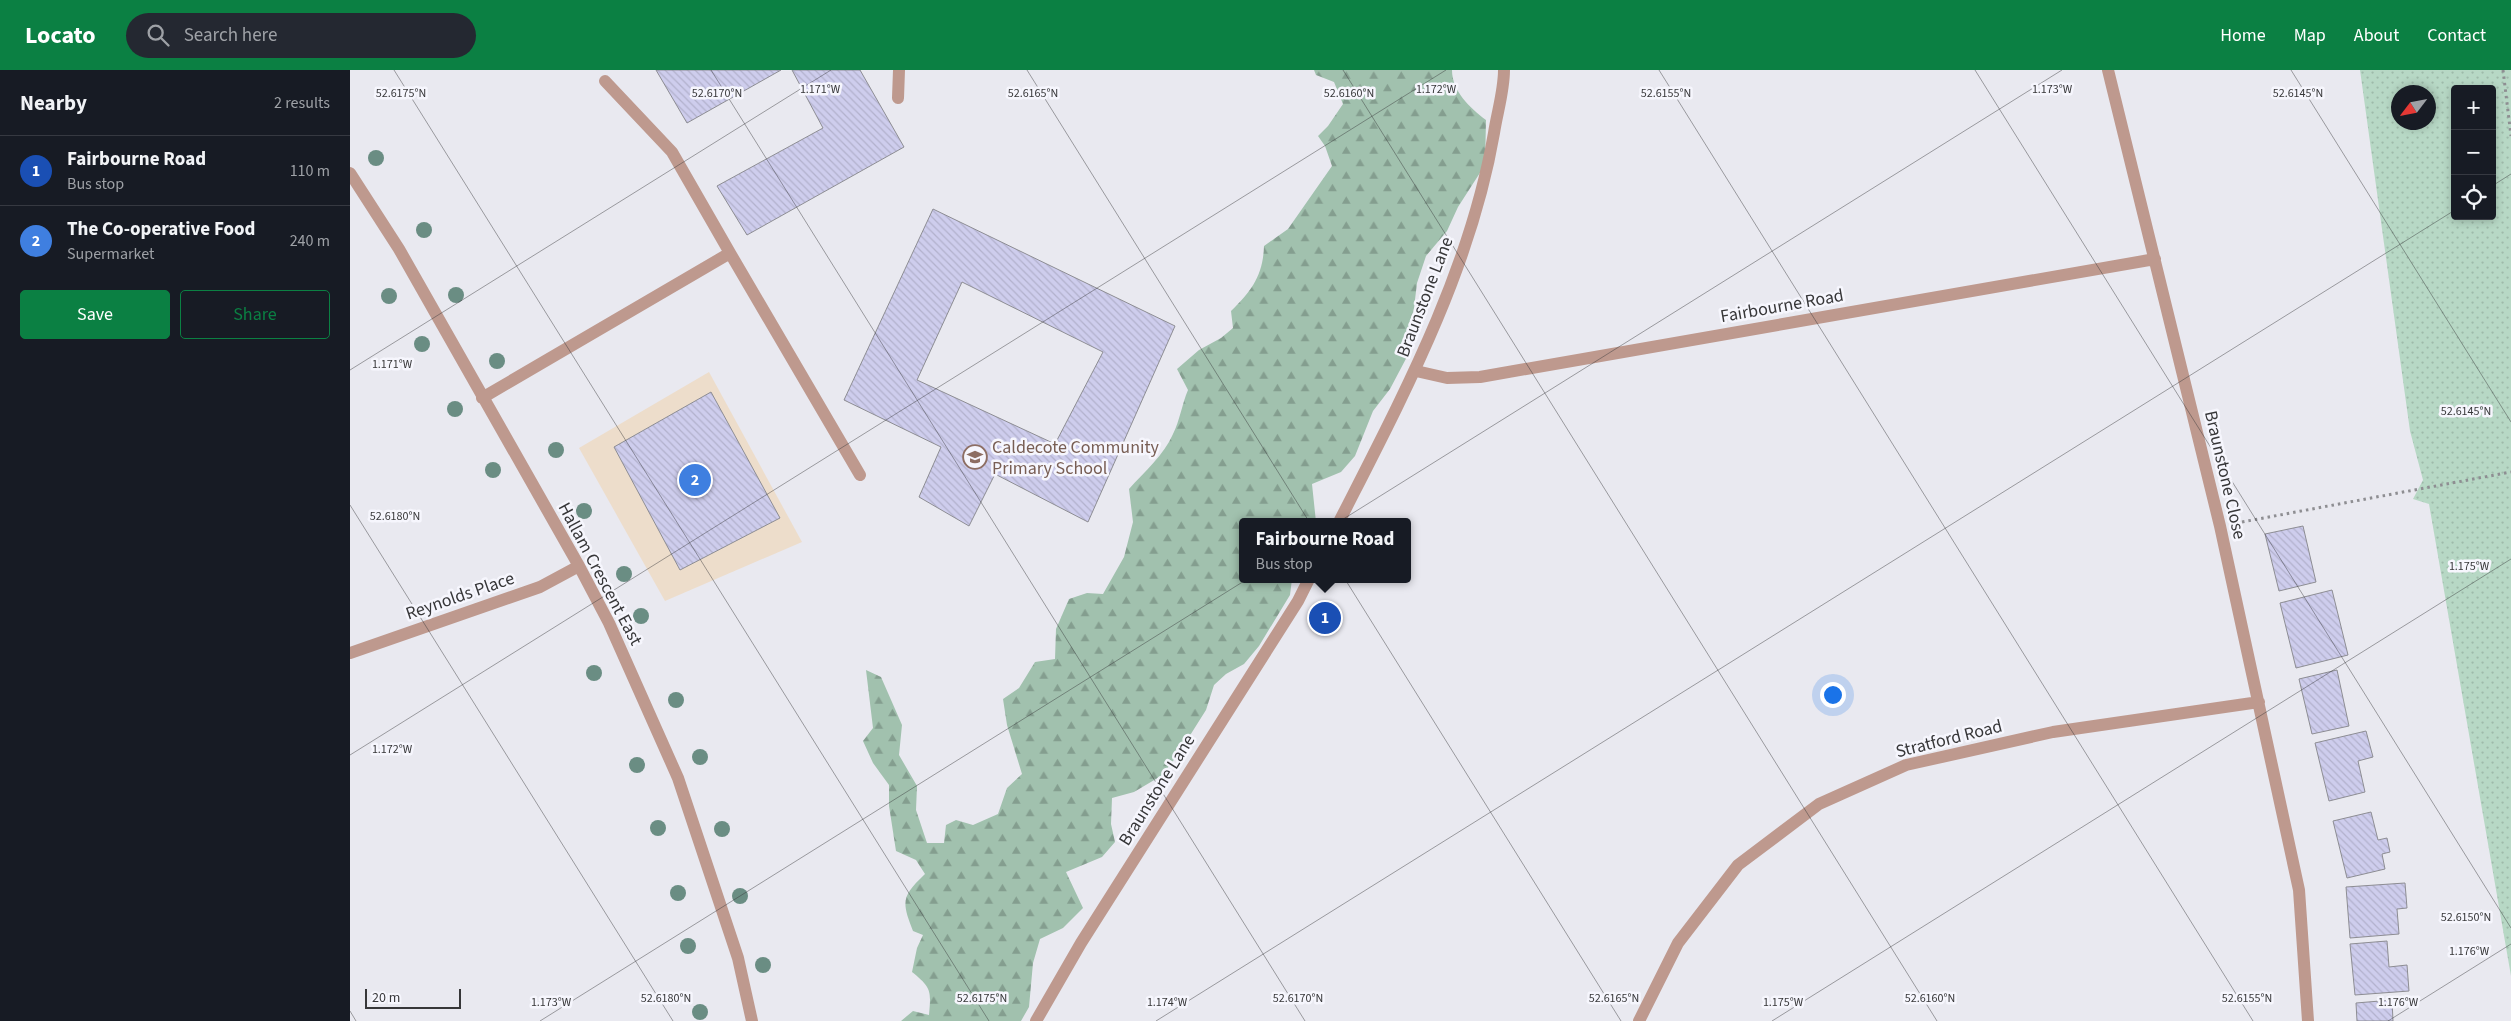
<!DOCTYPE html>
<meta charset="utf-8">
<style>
:root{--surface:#171b24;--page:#242831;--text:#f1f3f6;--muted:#9ea1a6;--line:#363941;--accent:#0b8043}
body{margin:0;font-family:"Source Sans 3",sans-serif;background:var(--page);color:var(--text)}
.controls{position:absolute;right:15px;top:15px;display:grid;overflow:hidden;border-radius:5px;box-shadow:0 2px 8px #0003}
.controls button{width:45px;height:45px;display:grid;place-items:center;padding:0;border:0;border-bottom:1px solid var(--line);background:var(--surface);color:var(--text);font:25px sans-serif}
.compass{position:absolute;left:2041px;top:15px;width:45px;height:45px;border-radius:50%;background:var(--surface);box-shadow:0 2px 8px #0003;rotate:238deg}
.scale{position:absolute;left:15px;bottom:12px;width:96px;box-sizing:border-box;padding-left:5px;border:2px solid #373739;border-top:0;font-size:14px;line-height:18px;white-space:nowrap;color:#373739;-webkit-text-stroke:4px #f6f6fd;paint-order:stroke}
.you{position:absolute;left:1482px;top:624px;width:18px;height:18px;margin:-12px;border:4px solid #fff;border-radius:50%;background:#1a73e8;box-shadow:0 0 0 8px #1a73e833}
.badge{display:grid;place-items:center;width:32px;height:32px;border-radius:50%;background:var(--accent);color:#fff;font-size:16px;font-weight:700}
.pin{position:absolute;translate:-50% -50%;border:2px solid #fff;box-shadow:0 1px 5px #0006}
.popup{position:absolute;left:889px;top:448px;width:172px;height:65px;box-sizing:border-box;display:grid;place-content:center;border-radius:5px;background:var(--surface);filter:drop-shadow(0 1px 4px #0005);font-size:16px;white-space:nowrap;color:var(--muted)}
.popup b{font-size:19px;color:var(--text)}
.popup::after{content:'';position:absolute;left:50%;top:100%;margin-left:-10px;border:10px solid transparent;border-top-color:var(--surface)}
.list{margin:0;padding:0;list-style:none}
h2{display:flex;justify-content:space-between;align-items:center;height:65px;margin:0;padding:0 20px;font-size:21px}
h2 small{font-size:16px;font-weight:400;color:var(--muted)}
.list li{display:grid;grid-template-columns:32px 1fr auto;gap:15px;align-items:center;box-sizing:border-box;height:70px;padding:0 20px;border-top:1px solid var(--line)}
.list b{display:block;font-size:19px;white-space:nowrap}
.list p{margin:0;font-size:16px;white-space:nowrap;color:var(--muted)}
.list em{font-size:16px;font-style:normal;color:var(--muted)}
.actions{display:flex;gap:10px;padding:15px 20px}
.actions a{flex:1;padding:11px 0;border:1px solid var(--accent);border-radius:5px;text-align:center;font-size:18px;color:var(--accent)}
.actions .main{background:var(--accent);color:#fff}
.icon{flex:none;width:28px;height:28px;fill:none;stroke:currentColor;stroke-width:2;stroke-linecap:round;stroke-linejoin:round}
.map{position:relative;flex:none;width:2161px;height:951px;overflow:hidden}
header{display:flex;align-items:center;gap:30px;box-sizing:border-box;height:70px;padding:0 25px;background:var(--accent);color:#fff}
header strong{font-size:24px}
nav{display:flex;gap:28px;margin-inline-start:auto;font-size:18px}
.search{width:350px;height:45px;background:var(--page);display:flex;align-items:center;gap:12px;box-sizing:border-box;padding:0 18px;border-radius:28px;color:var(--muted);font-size:19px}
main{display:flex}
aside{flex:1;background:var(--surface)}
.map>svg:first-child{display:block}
.commercial{fill:#edddcb}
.forest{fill:url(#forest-firs)}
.garden{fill:url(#garden-dots);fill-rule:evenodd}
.building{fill:url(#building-back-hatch);stroke:#8d8d93;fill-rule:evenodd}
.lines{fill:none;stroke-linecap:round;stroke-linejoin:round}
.path{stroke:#8e8e92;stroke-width:3;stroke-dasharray:2.5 4;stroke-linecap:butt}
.minor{stroke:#be998e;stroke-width:12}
.tree{fill:#6a8d83}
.ticks{fill:none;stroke:#373739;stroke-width:1;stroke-opacity:0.45}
.labels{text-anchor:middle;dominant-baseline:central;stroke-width:5;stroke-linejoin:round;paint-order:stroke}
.street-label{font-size:18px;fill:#373739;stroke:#f6f6fd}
.education-label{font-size:18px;fill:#785e54;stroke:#f6f6fd;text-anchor:start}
.ticks-label{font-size:12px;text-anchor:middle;fill:#373739;stroke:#f6f6fd;stroke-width:5;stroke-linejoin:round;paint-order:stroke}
</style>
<header>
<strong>Locato</strong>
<div class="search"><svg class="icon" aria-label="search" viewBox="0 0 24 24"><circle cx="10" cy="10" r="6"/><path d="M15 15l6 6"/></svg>Search here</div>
<nav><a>Home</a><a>Map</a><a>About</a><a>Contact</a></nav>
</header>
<main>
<aside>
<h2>Nearby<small>2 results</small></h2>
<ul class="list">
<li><span class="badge" style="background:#1a4fb4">1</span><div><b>Fairbourne Road</b><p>Bus stop</p></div><em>110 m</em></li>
<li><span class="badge" style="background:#3f7fe0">2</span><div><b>The Co-operative Food</b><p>Supermarket</p></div><em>240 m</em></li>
</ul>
<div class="actions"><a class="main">Save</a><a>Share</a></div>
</aside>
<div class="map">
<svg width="2161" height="951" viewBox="0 0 2161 951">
<defs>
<pattern id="forest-firs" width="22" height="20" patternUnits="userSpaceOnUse" patternTransform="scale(1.25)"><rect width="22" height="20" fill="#a1c1ae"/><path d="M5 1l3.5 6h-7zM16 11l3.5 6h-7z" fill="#849e8f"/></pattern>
<pattern id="garden-dots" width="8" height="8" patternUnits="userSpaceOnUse" patternTransform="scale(1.25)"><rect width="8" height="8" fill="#b7d8c5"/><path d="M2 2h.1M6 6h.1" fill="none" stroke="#9ebaaa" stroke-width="1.8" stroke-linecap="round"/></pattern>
<pattern id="building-back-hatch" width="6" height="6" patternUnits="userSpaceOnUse" patternTransform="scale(1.25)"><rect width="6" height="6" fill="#cecded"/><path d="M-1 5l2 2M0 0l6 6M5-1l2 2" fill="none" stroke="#b2b1cc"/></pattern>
</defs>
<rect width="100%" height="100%" fill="#e9e9f0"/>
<path class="commercial" d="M359 302 452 472 315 531 229 378Z"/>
<path class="forest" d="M964 0H1102C1102 21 1120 38 1136 50L1135 95 1108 137 1097 161 1076 186 1067 213 1064 238 1058 262 1059 283 1040 319 1023 341 1005 386 991 402 962 414 966 452H892V509H942L940 525 909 576 894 594 876 604 864 615 856 640 827 686 811 706 784 722 762 728 761 754 765 772 752 787 716 802 733 838 713 858 690 869 683 893 679 937 671 951H551L563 941 579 945C581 921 582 918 562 902L567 878 573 865 563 861C551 831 552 826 575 804L566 790 546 781 539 736V715L523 693 513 671 523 658 516 600 531 607 552 655 549 685 567 716 566 740 577 773H594L596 755 606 750 623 755 648 744 657 718 672 704 657 655 653 629 669 618 685 592 705 589 706 559 719 529 737 523 753 524 774 487 783 452 779 419C794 402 814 385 823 364 830 350 832 334 838 320L827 299 849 280 871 268 883 258 881 241C902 221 913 205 914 176L938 159 982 96 975 76 968 66 978 56 993 34 984 12 966 5Z"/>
<path class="garden" d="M2010 0H2161V906L2079 434 2063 429 2073 410 2060 361ZM2105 19H2142V146H2105ZM2048 22H2078V52H2048Z"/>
<path class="building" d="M306 0H431L337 53Z
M442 0H510L554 77 397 165 367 116 473 58Z
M583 139 825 256 738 452 645 404 619 456 569 427 591 377 494 330ZM612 212 753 282 705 374 567 310Z
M361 322 430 448 330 500 264 377Z
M1953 456 1966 512 1929 521 1915 464Z
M1982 520 1998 585 1946 598 1930 533Z
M1987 600 1999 656 1962 664 1949 609Z
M2016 661 2023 687 2008 691 2015 722 1979 731 1965 673Z
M2021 742 2028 770 2037 768 2040 782 2032 784 2035 799 1997 808 1983 751Z
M2055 813 2057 838 2047 839 2049 864 2000 868 1996 817Z
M2037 871 2039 897 2057 895 2059 921 2005 925 2000 874Z
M2042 930 2043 951H2007L2006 933Z"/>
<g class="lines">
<path class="path" d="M2153 0 2161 66
M1892 452 2161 402"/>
<path class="minor" d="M1758 0 1870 456 1949 820 1958 951
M548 28 549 0
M0 103 49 179 229 496 259 553 328 708 388 888 402 951
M380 183 510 405
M1066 301 1097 308 1130 307 1805 189
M132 328 380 183 322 82 255 11
M989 452C1052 328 1120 202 1144 63 1147 43 1154 21 1154 0
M0 583 190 517 229 496
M686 951 731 873 948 531 959 509
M1289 951 1328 873 1388 795 1469 734 1556 695 1703 662 1909 632"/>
</g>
<g class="tree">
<circle cx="26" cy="88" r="8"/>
<circle cx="74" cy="160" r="8"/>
<circle cx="106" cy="225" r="8"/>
<circle cx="39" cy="226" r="8"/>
<circle cx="72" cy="274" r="8"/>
<circle cx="147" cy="291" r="8"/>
<circle cx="105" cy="339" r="8"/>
<circle cx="206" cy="380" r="8"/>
<circle cx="143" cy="400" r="8"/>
<circle cx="234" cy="441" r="8"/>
<circle cx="274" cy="504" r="8"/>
<circle cx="291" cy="546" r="8"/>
<circle cx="244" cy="603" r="8"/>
<circle cx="326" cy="630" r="8"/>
<circle cx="350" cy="687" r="8"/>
<circle cx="287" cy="695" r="8"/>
<circle cx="308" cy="758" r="8"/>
<circle cx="372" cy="759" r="8"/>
<circle cx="328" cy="823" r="8"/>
<circle cx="390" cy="826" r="8"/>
<circle cx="338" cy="876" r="8"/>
<circle cx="413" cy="895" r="8"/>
<circle cx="350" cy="942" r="8"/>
</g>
<path class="ticks" d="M44 0 639 951M361 0 955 951M677 0 1271 951M993 0 1587 951M1309 0 1903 951M1625 0 2161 858M1941 0 2161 352M2142 116 2161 104M0 300 481 0M0 435 323 951M0 685 1096 0M0 941 6 951M190 951 1712 0M806 951 2105 140M1422 951 2161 489M2038 951 2161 874"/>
<defs>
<g id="school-ring" transform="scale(1.25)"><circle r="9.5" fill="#f6f6fd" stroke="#8d6e63" stroke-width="1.5"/><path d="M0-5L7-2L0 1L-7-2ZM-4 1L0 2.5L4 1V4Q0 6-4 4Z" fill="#8d6e63"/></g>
</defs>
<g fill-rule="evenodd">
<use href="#school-ring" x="625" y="387"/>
</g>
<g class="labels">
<g class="street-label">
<text transform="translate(1075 227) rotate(-69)">Braunstone Lane</text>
<text transform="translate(1432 236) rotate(-10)">Fairbourne Road</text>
<text transform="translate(1875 405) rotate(77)">Braunstone Close</text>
<text transform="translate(250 504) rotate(62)">Hallam Crescent East</text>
<text transform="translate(110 526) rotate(-19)">Reynolds Place</text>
<text transform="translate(1599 669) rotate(-14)">Stratford Road</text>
<text transform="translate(807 720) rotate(-58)">Braunstone Lane</text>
</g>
<g class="education-label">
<text x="642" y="377">Caldecote Community<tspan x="642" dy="21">Primary School</tspan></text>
</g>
</g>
<g class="ticks-label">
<text x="470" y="23">1.171°W</text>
<text x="1086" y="23">1.172°W</text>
<text x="1702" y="23">1.173°W</text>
<text x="1316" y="27">52.6155°N</text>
<text x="1948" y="27">52.6145°N</text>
<text x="51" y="27">52.6175°N</text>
<text x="367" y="27">52.6170°N</text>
<text x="683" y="27">52.6165°N</text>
<text x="999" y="27">52.6160°N</text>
<text x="42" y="298">1.171°W</text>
<text x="2116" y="345">52.6145°N</text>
<text x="45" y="450">52.6180°N</text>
<text x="2119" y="500">1.175°W</text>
<text x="42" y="683">1.172°W</text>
<text x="2116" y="851">52.6150°N</text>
<text x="2119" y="885">1.176°W</text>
<text x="316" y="932">52.6180°N</text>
<text x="632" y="932">52.6175°N</text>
<text x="948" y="932">52.6170°N</text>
<text x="1264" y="932">52.6165°N</text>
<text x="1580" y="932">52.6160°N</text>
<text x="1897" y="932">52.6155°N</text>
<text x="201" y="936">1.173°W</text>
<text x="817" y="936">1.174°W</text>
<text x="1433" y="936">1.175°W</text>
<text x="2048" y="936">1.176°W</text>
</g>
</svg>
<div class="controls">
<button>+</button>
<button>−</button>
<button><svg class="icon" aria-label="locate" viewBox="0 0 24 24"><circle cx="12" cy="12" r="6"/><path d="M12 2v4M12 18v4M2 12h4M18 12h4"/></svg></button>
</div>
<svg class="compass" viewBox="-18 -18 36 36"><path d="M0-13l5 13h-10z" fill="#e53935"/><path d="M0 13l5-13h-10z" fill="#9ea1a6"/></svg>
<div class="scale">20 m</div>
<div class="you"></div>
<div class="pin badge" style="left:975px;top:548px;background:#1a4fb4">1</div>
<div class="popup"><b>Fairbourne Road</b>Bus stop</div>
<div class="pin badge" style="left:345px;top:410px;background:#3f7fe0">2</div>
</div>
</main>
